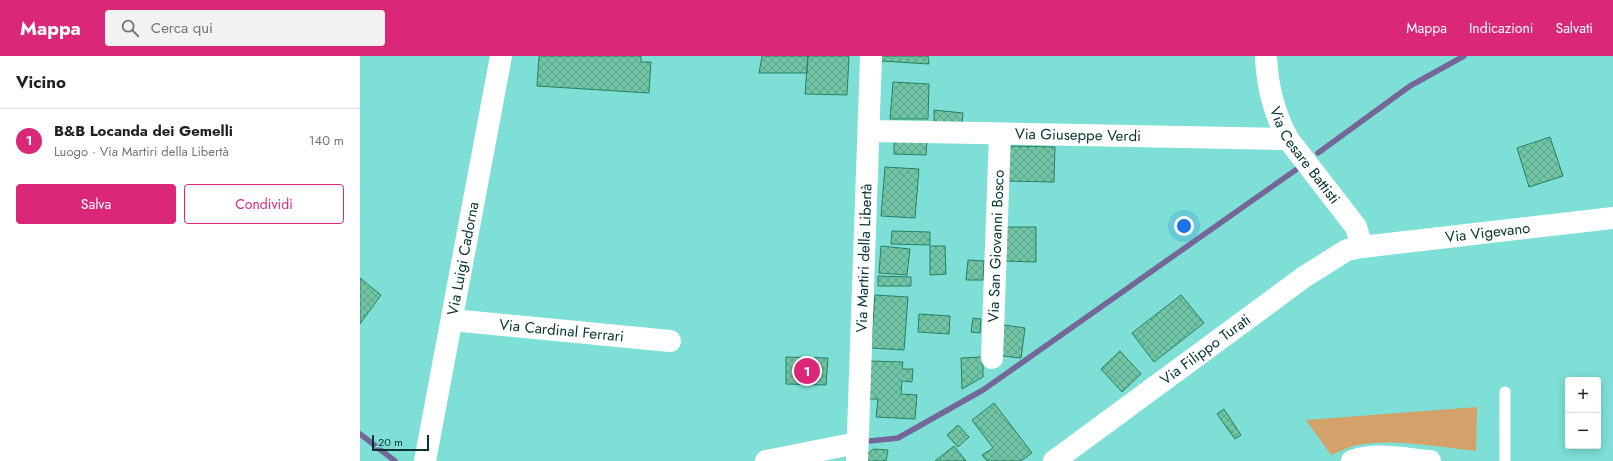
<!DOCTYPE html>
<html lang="it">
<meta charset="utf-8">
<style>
:root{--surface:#fff;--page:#f2f2f2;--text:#202124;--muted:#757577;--line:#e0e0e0;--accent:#db2777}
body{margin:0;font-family:Jost,sans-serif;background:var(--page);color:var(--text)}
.controls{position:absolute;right:12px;bottom:12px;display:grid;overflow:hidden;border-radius:4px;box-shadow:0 2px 10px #0003}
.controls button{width:36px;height:36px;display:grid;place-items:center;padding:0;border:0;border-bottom:1px solid var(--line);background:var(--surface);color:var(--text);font:20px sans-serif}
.scale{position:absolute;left:12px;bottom:10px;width:57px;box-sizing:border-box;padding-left:4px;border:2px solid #05332f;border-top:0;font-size:11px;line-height:14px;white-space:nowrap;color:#05332f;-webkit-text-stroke:3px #7ddfd6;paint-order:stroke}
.you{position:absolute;left:824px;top:170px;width:14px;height:14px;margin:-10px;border:3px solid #fff;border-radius:50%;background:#1a73e8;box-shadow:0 0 0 6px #1a73e833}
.badge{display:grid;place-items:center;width:26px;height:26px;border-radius:50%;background:var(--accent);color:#fff;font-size:13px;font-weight:700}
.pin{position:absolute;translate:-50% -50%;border:2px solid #fff;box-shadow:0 1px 4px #0006}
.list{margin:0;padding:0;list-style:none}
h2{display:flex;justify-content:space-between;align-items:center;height:52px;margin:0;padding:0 16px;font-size:17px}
h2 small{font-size:13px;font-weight:400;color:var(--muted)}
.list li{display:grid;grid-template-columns:26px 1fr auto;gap:12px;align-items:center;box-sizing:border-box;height:64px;padding:0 16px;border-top:1px solid var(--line)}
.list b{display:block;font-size:15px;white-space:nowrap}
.list p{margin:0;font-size:13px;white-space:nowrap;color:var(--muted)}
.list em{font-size:13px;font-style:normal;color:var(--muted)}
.actions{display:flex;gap:8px;padding:12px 16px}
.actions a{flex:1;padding:9px 0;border:1px solid var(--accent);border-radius:4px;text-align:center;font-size:14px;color:var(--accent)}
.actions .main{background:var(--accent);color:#fff}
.icon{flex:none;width:22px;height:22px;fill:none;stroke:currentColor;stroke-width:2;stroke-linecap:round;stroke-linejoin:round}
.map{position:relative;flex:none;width:1253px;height:405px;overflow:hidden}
header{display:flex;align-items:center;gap:24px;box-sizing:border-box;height:56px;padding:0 20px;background:var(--accent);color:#fff}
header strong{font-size:19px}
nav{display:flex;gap:22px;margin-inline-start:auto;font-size:14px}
.search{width:280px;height:36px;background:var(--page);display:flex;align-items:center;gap:10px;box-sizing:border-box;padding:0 14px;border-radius:4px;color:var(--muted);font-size:15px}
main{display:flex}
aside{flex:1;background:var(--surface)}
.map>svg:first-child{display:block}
.park{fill:#d5a16a}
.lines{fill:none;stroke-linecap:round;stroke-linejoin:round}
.stream{stroke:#746699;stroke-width:5.5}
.building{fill:url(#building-cross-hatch);stroke:#288063}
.service{stroke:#fff;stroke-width:11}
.minor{stroke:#fff;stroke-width:22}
.labels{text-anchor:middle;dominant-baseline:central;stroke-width:3;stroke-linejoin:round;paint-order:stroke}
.street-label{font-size:15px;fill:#05332f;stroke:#7ddfd6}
</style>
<header>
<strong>Mappa</strong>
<div class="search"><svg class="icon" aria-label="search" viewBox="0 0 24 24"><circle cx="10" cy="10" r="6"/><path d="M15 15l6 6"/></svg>Cerca qui</div>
<nav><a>Mappa</a><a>Indicazioni</a><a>Salvati</a></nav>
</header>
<main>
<aside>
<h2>Vicino<small></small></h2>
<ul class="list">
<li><span class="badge">1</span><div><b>B&amp;B Locanda dei Gemelli</b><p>Luogo · Via Martiri della Libertà</p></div><em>140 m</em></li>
</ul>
<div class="actions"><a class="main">Salva</a><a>Condividi</a></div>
</aside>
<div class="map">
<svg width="1253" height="405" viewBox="0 0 1253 405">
<defs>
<pattern id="building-cross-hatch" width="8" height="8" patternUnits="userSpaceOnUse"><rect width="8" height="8" fill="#71c5a5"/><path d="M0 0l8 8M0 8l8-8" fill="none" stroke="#5ba187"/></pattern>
</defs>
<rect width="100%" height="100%" fill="#7ddfd6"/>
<path class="park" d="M1117 351 1116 395C1077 391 1036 382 997 389 988 391 979 396 971 399L946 364Z"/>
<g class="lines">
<path class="stream" d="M958 97 1050 30 1104 0
M0 378 35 405
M510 385 538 382 623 334 937 113"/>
</g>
<path class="building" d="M179 0H281V6H291L289 37 177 30Z
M402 0H448L447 17H399Z
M448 0H489L487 39 445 38Z
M521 0H568L569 8 521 5Z
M533 26 569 28 568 63H530Z
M574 54 603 57 602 68 574 66Z
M1190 81 1203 120 1169 131 1157 92Z
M534 83 567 85 566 99 534 98Z
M646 90 695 91 694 126 645 125Z
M525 111 559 113 555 162 521 160Z
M644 171H676V206L643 205Z
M532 175 570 176V189L531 188Z
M521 190 550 193 547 219 519 217Z
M570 190H585L586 218 570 219Z
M608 204 624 205 623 224H606Z
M518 220 551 221V230H518Z
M0 222 21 239 0 268Z
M515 239 548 241 544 294 511 292Z
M821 239 844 267 794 306 772 277Z
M559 258 590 260 589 278 558 276Z
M613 262 621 263 620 277 611 276Z
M637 268 665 272 661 302 633 299Z
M760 295 781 318 762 336 741 313Z
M426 301 468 302 466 329 426 328Z
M623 301V321L602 333 601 302Z
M510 305 543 306 542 313H553L552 326 542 325 541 338 557 339 555 363 516 361 518 343H507Z
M634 347 672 397 661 405H627L622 399 633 392 612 364Z
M864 353 881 379 875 383 857 358Z
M598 369 609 381 598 391 587 379Z
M594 390 606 405H575Z
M514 393 528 394 526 405H507L508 397Z"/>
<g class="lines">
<path class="service" d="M1145 405V336"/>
<g class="minor">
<path id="s1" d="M906 0C907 29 914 57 928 83L996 171 1002 191"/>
<path id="s2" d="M509 75 928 83"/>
<path id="s3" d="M92 264 310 285"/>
<path id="s4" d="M632 302 640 78"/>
<path id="s5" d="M65 405 141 0"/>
<path d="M406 405 497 387"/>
<path id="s6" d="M497 405 511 0"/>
<path id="s7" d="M694 405 944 221 987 194 1002 191 1253 162"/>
<path d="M992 405C1016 396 1045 403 1070 405"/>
</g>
</g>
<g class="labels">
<g class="street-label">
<text stroke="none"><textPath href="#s2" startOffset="209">Via Giuseppe Verdi</textPath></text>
<text stroke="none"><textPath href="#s1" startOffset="109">Via Cesare Battisti</textPath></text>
<text stroke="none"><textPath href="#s7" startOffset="503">Via Vigevano</textPath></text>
<text stroke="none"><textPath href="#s4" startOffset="112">Via San Giovanni Bosco</textPath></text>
<text stroke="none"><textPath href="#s5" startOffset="206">Via Luigi Cadorna</textPath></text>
<text stroke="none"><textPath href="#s6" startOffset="203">Via Martiri della Libertà</textPath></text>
<text stroke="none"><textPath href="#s3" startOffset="110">Via Cardinal Ferrari</textPath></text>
<text stroke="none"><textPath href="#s7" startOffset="188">Via Filippo Turati</textPath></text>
</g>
</g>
</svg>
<div class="controls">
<button>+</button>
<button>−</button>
</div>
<div class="scale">20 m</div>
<div class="you"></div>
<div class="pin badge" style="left:447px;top:315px">1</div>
</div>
</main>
